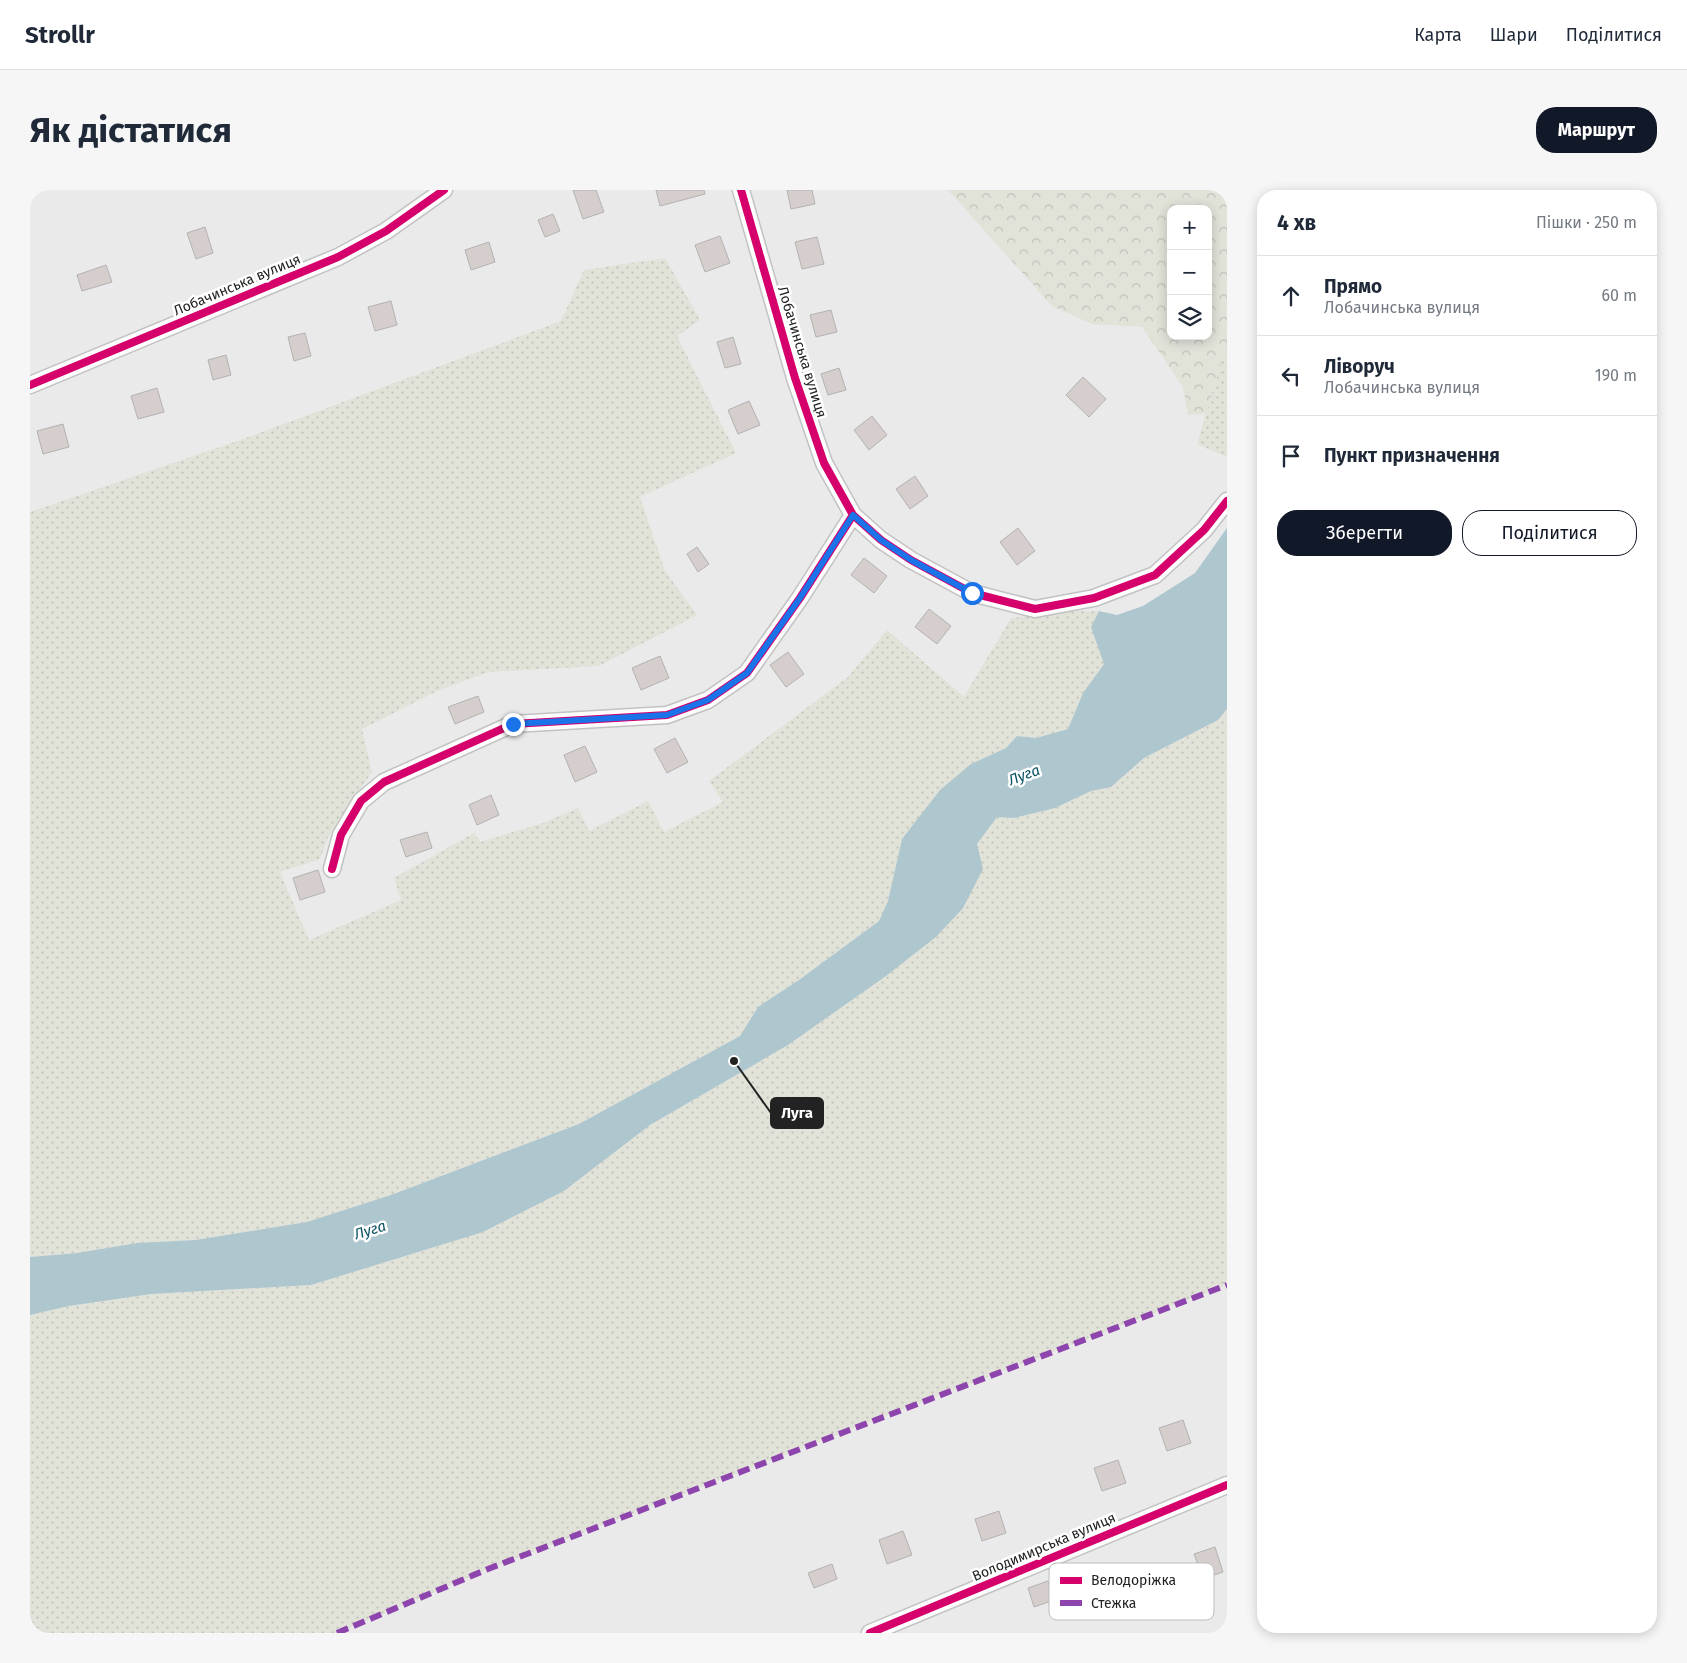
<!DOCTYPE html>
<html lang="uk">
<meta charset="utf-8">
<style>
:root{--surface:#fff;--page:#f6f6f7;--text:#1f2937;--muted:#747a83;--line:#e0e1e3;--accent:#111827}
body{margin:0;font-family:"Fira Sans",sans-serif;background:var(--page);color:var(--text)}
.controls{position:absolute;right:15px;top:15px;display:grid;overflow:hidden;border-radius:10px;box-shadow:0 2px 12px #0003}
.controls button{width:45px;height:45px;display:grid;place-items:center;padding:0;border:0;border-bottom:1px solid var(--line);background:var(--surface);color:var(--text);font:25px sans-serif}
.stop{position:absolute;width:15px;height:15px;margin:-11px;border:4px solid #1a73e8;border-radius:50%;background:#fff}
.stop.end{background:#1a73e8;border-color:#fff;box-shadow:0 1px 5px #0008}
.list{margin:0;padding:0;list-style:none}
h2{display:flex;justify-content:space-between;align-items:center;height:65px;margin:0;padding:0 20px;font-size:21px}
h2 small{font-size:16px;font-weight:400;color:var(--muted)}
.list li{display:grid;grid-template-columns:32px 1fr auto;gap:15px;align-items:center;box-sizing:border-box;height:80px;padding:0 20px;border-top:1px solid var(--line)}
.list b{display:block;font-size:19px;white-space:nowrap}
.list p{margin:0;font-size:16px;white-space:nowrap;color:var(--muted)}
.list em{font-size:16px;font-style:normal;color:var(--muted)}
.actions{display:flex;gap:10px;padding:15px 20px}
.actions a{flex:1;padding:11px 0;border:1px solid var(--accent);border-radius:20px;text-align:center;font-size:18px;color:var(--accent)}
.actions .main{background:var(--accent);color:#fff}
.icon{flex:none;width:28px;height:28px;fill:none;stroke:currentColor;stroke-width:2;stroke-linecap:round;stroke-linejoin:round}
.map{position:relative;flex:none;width:1197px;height:1443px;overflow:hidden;border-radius:20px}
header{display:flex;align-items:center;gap:30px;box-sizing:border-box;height:70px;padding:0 25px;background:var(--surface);border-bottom:1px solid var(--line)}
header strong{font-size:24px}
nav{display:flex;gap:28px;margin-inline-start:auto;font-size:18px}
.intro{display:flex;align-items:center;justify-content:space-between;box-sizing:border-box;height:120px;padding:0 30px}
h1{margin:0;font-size:35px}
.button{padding:12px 22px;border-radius:20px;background:var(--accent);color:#fff;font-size:18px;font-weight:700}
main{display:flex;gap:30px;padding:0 30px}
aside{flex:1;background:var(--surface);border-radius:20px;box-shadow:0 2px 12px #0003}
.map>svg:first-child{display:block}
.grass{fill:url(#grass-dots)}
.forest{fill:url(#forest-crowns);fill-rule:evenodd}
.water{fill:#aec6ce}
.building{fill:#d5cecd;stroke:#b3b2b2}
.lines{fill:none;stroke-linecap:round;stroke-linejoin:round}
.street-casing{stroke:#c2c2c3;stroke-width:19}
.street{stroke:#fcfcfc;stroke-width:16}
.quiet{stroke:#8e44ad;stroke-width:6;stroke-dasharray:12 6;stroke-linecap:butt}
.cycleway-casing{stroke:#fff;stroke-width:11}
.cycleway{stroke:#d6006c;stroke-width:8}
.route{stroke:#1a73e8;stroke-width:6}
.labels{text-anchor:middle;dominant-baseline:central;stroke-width:5;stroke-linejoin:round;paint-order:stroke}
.street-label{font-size:14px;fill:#222223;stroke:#fff}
.water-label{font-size:15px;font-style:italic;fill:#095264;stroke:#fff}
.key{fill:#fff;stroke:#bdbdbd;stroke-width:1}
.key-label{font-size:14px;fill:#222223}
.leader{fill:none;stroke:#222223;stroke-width:2}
.callout-dot{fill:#222223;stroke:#fff;stroke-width:2}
.callout{fill:#222223;stroke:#222223;stroke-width:2}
.callout-label{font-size:15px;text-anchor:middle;font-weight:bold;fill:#fff}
</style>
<header>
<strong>Strollr</strong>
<nav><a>Карта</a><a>Шари</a><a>Поділитися</a></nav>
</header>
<div class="intro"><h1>Як дістатися</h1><a class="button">Маршрут</a></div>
<main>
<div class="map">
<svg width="1197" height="1443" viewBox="0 0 1197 1443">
<defs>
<pattern id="grass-dots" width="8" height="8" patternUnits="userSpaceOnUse" patternTransform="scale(1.25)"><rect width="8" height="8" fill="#e1e2d8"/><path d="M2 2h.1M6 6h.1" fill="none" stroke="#c1c2b9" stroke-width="1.8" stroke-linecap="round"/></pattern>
<pattern id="forest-crowns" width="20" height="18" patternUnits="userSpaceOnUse" patternTransform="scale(1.25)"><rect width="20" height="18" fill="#e1e2d8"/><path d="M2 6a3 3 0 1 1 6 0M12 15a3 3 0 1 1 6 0" fill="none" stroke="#c1c2b9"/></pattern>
</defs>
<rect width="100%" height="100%" fill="#eaeaeb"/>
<path class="grass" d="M635 68 670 130 647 146 706 263 610 307 635 381 667 425 569 476 459 482 409 500 332 539 342 582 298 647 290 669 250 682 279 750 371 710 364 688 444 643 450 652 513 633 548 618 559 641 618 611 634 642 693 612 679 591 818 487 857 440 934 507 981 428 1045 421H1069L1061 437 1074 474 1053 503 1038 539 1006 548 987 546 976 558 941 574 872 649 858 711 849 731 769 790 728 817 710 846 549 934 361 1005 277 1032 165 1050 107 1053 47 1063 0 1067V322L216 248 531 131 554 80Z
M1197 152V267L1167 254Z
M1197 519V1095L458 1379 307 1443H0V1125L39 1116 121 1104 281 1095 453 1042 534 1001 620 935 758 855 856 786 906 747 947 654 967 627 984 628 1025 618 1061 601 1081 597 1114 568 1188 530Z"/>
<path class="forest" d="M918 0H1197V152L1176 224 1158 225 1153 197 1112 137 1062 134 1022 116ZM1141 19H1178V146H1141Z"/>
<path class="water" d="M1197 338V519L1188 530 1114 568 1081 597 1061 601 1025 618 984 628 967 627 947 654 953 679 933 718 906 747 856 786 758 855 620 935 534 1001 453 1042 281 1095 121 1104 39 1116 0 1125V1067L47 1063 107 1053 165 1050 277 1032 361 1005 549 934 710 846 728 817 769 790 849 731 858 711 872 649 910 600 941 574 976 558 987 546 1006 548 1038 539 1053 503 1074 474 1061 437 1069 421 1087 425 1113 416 1165 383Z"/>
<path class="building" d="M543 0H566L574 22 553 29Z
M626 0H674L675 4 630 16Z
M757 0H782L785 14 761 19Z
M523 24 530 41 515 47 508 30Z
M175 37 183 63 166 69 157 43Z
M690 46 700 73 675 82 665 55Z
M787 47 794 74 772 79 765 52Z
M459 52 465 72 441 80 435 60Z
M76 75 82 92 52 101 47 85Z
M361 111 367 135 345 141 338 117Z
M801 120 807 142 786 147 780 125Z
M275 143 281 166 264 171 258 147Z
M703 147 711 174 695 178 687 152Z
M196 165 201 185 183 190 178 170Z
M809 178 816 200 798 205 791 184Z
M1053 187 1076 209 1059 227 1036 205Z
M127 198 134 222 108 229 101 206Z
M719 211 730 235 708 244 698 220Z
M842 226 857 245 839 260 824 240Z
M33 234 39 257 13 264 7 241Z
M885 286 898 306 880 319 866 299Z
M988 338 1005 361 987 375 970 352Z
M667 357 679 374 668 382 657 364Z
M834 368 857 386 844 403 821 385Z
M899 419 921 436 907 454 885 437Z
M758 462 774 484 756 497 740 475Z
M630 466 639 488 611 500 602 478Z
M448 506 454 522 425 534 418 517Z
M645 548 658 572 637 583 624 559Z
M555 556 567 582 545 592 534 565Z
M461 605 469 625 447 635 439 615Z
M397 642 402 658 376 667 370 650Z
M288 680 295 702 270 710 263 688Z
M1153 1230 1161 1253 1137 1261 1129 1238Z
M1088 1270 1096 1293 1072 1301 1064 1278Z
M969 1321 976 1343 952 1351 945 1329Z
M873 1341 882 1365 857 1374 849 1350Z
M1185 1357 1193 1382 1173 1389 1164 1364Z
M802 1374 807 1389 784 1398 778 1383Z
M1018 1391 1024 1410 1004 1417 998 1398Z"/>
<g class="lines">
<g class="street-casing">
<path id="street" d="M711 0 765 188 794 273 823 325 851 350 881 370 942 403 1005 419 1064 408 1125 385 1174 340 1197 311
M0 195 308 67 356 41 414 0
M302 679 311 645 331 611 354 592 483 534 637 525 678 510 717 483 770 408 823 325
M840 1443 1197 1295"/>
</g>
<use href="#street" class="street"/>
<path class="quiet" d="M307 1443 458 1379 1197 1095"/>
<g class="cycleway-casing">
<path id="cycleway" d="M711 0 765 188 794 273 823 325 851 350 881 370 942 403 1005 419 1064 408 1125 385 1174 340 1197 311
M0 195 308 67 356 41 414 0
M302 679 311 645 331 611 354 592 483 534 637 525 678 510 717 483 770 408 823 325
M840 1443 1197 1295"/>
</g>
<use href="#cycleway" class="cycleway"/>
</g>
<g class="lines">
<path class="route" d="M483 534 637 525 678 510 717 483 770 408 823 325 851 350 881 370 942 403"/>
</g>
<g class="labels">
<g class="street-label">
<text transform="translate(207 95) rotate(-23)">Лобачинська вулиця</text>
<text transform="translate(772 162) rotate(73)">Лобачинська вулиця</text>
<text transform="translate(1014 1357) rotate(-23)">Володимирська вулиця</text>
</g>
<g class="water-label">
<text transform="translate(994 585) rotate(-21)">Луга</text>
<text transform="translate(340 1040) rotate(-17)">Луга</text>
</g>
</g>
<rect x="1019" y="1373" width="165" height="57" rx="8" class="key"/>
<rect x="1030" y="1387" width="22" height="7" fill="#d6006c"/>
<rect x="1030" y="1410" width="22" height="6" fill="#8e44ad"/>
<g class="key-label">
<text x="1061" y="1395">Велодоріжка</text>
<text x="1061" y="1418">Стежка</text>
</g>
<path class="leader" d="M704 871L741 923"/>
<circle class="callout-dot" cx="704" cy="871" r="5"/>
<rect class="callout" x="741" y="908" width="52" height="30" rx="5"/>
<g class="callout-label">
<text x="767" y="928">Луга</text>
</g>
</svg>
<div class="controls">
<button>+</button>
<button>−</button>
<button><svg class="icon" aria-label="layers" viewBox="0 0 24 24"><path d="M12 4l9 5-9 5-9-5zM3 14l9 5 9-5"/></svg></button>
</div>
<div class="stop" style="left:942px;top:403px"></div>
<div class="stop end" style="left:483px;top:534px"></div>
</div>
<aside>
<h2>4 хв<small>Пішки · 250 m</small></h2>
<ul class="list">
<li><svg class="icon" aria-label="ahead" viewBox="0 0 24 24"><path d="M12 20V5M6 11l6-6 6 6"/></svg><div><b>Прямо</b><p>Лобачинська вулиця</p></div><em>60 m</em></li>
<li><svg class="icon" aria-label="left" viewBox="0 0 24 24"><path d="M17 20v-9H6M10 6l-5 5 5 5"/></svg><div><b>Ліворуч</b><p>Лобачинська вулиця</p></div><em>190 m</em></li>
<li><svg class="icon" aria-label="arrive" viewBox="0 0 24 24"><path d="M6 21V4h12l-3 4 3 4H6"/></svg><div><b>Пункт призначення</b></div></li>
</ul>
<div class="actions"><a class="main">Зберегти</a><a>Поділитися</a></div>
</aside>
</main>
